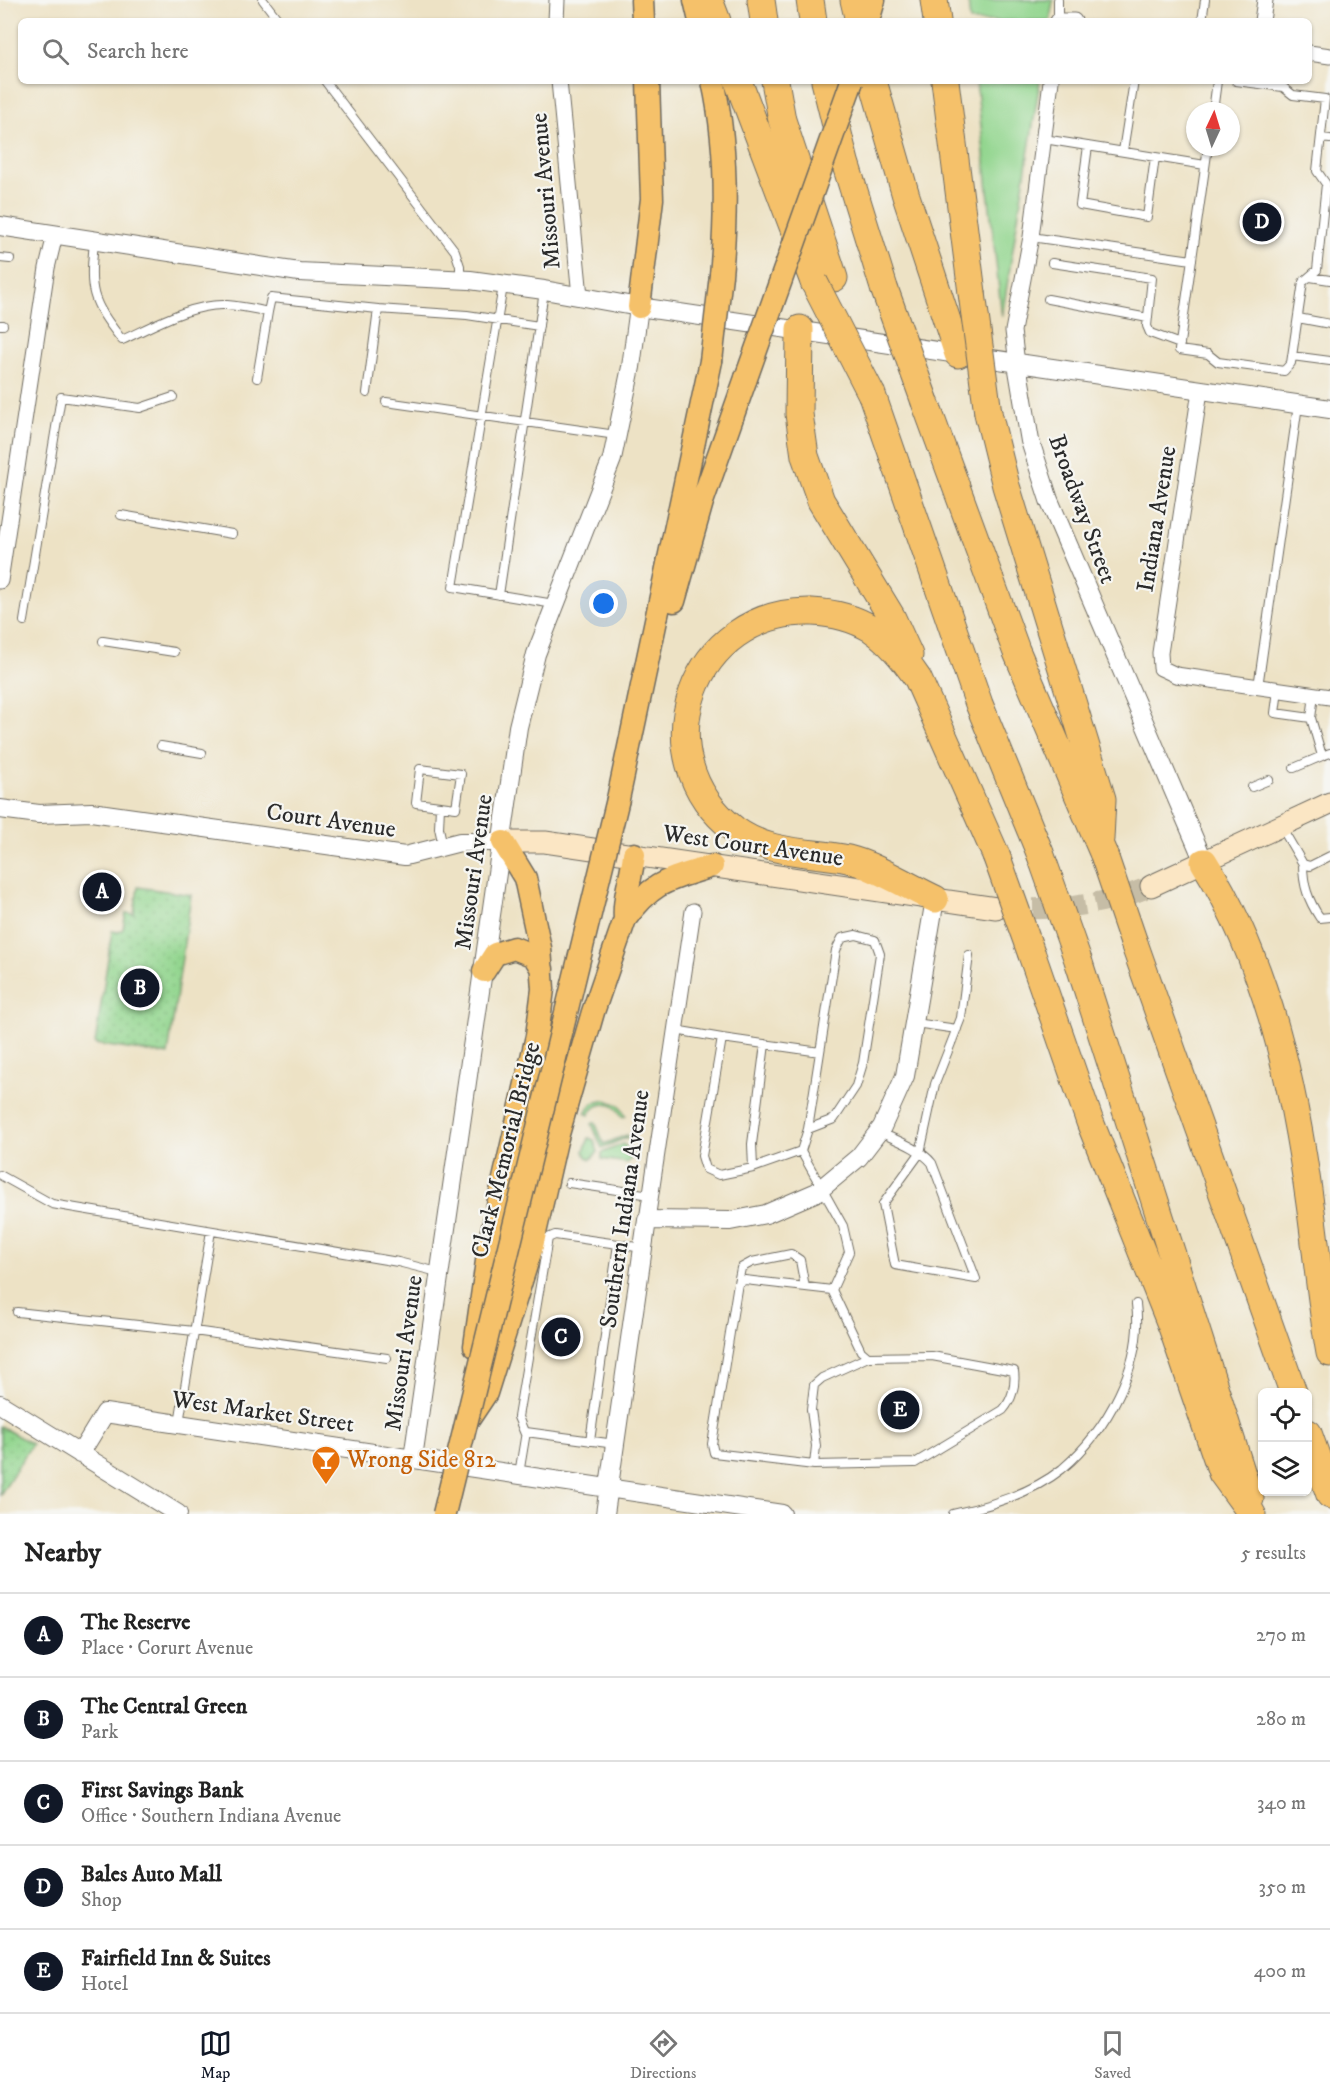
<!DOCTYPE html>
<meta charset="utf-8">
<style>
:root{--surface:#fff;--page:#f2f2f2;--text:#222;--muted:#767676;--line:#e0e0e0;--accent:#111827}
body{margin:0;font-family:"IM FELL DW Pica",serif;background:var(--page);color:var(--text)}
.controls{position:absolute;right:18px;bottom:18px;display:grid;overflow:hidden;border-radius:9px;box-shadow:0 2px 4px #0004}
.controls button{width:54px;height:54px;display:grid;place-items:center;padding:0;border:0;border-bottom:2px solid var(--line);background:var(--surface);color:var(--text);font:30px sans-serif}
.compass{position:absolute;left:1186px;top:102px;width:54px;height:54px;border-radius:50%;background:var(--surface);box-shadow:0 2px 4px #0004;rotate:4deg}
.you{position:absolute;left:604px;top:604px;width:21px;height:21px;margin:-15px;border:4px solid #fff;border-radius:50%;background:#1a73e8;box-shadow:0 0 0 9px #1a73e833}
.badge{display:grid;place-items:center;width:39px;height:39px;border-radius:50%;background:var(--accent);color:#fff;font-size:20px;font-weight:700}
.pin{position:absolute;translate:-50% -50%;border:3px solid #fff;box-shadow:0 2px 6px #0006}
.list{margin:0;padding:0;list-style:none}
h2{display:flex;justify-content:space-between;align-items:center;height:78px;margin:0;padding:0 24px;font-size:26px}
h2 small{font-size:20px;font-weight:400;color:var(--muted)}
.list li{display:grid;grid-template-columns:39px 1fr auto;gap:18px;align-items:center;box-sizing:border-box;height:84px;padding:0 24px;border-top:2px solid var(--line)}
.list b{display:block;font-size:22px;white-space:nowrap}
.list p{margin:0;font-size:20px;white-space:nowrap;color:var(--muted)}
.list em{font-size:20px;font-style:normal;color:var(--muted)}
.icon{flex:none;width:33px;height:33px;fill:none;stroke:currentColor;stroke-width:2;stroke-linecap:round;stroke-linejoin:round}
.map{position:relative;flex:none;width:1330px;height:1514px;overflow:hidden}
.search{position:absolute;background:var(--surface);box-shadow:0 2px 4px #0004;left:18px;right:18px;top:18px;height:66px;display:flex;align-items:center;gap:15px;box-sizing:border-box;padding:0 21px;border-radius:9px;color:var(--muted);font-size:22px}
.sheet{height:498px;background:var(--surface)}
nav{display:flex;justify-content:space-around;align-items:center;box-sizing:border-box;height:84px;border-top:2px solid var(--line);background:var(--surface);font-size:16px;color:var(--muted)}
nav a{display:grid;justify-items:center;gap:3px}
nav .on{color:var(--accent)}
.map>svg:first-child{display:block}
.green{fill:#93d68f;stroke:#5f805d;stroke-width:1.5}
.park{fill:url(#park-dots);stroke:#5f805d;stroke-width:1.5}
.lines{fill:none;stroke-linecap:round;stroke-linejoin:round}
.secondary-tunnel{stroke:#c6bda6;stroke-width:21;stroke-dasharray:21 10;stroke-linecap:butt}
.service-casing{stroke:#6f6b61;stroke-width:10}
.minor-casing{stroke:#6f6b61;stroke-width:17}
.tertiary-casing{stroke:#6f6b61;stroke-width:20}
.secondary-casing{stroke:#6f6b61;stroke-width:23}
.primary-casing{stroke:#6f6b61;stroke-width:25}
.motorway-casing{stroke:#6f6b61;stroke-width:29}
.service{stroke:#fff;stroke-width:8}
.minor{stroke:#fff;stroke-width:15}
.tertiary{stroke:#fff;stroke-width:18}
.secondary{stroke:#fbe6c4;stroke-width:21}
.primary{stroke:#f5c16b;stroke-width:22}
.motorway{stroke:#f5c16b;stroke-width:27}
.primary-bridge-casing{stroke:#6f6b61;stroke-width:25;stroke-linecap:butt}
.motorway-bridge-casing{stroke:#6f6b61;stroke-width:29;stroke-linecap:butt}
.primary-bridge{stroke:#f5c16b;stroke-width:22}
.motorway-bridge{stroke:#f5c16b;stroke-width:27}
.labels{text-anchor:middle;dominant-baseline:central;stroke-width:4.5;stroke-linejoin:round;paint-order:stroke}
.street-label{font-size:24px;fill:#2b2b2b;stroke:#f6f6f2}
.food-label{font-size:24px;fill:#c56008;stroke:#f6f6f2;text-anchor:start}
</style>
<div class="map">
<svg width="1330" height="1514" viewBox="0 0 1330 1514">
<defs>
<pattern id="park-dots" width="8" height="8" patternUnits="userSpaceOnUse" patternTransform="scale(1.5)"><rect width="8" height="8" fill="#93d68f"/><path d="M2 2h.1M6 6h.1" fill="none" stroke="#7fb87c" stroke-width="1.8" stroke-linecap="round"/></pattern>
</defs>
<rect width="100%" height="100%" fill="#f6f6f2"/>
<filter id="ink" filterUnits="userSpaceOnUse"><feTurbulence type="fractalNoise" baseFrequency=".0167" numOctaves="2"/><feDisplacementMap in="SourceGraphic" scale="12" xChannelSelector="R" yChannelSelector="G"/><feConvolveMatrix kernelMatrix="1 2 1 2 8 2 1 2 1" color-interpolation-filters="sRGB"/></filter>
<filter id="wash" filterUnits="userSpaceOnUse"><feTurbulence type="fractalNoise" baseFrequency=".008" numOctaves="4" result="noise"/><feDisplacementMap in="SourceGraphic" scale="24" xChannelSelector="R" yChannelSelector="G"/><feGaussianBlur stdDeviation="1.35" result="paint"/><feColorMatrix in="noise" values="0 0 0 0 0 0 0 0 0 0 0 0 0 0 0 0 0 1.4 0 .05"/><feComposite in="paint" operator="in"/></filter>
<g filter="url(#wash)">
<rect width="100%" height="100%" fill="#ede2c5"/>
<path class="green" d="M968 0H1053L1050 21H970Z
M976 81H1040L1002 317Z
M606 1100 619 1105 626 1116 622 1117C615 1101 597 1100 589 1115L585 1113 593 1103Z
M595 1122 604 1144 627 1135 628 1137 602 1148 592 1124Z
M589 1138 594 1140 598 1152 591 1159 586 1157 584 1151Z
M623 1144 632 1151V1157L627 1163 602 1159V1153Z"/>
<path class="park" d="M138 887 191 895 168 1055 95 1044 112 931 119 932 123 929 126 913 134 914Z
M0 1426 32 1444 0 1495Z"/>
</g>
<g filter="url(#ink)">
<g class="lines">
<path class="secondary-tunnel" d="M1002 908C1053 911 1105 906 1151 886"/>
<g class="service-casing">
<path id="service" d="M263 0 279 21
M1058 19V0
M1202 21 1205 0
M325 81 455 251 460 266V280
M1213 111 1217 81
M1321 138 1330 139
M1044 139 1205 165
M1088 146 1080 205 1147 217 1155 157
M1208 147 1179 350 1208 354 1218 362 1284 371 1291 363 1303 282 1317 270 1326 184 1317 171 1325 99 1293 95 1283 87 1236 81
M1123 151 1134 81
M1031 237 1192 260
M94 242C89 292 91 300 122 340 153 326 192 303 227 305 241 306 255 309 268 312L257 378
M0 258 10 259
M1052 263 1152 278 1147 326 1150 333 1180 344
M1310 277 1330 280
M503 286 453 587 554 604
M1048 299 1148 318
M378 309 467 315 539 326
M268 312 271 298 378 309 367 393
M1298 318 1330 324
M0 325H3
M1292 356 1330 361
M386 402 616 435
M121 515 232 534
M499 595 544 291
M24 621 61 397 140 408 173 397
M103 641 174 652
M1258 687 1298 405
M1278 690 1275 713 1311 718 1314 695
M1311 718 1322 756 1330 753
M161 746 202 753
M1294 768 1322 756
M420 769 461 774 456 808 416 803Z
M1252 787 1269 780
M440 806 439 828 443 846
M1282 828 1303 864 1310 866 1330 856
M1303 864C1303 885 1308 900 1320 918L1330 917
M915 1023 957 1029
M675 1030 722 1038 702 1156 706 1169 719 1175 753 1168 801 1151
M722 1038 820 1052
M808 1129 834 1119 856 1086 863 1063 880 954 875 940 856 935 842 938 836 950 808 1129 801 1151 843 1226 849 1252 832 1290 861 1351 868 1357 932 1356 1014 1371C1016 1385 1012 1400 1003 1410L915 1463 814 1465 714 1453 712 1444 738 1283 745 1280 832 1290
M879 1132C896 1140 920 1148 932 1163L976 1279 895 1265 883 1204 920 1153 935 1084 961 1018 969 955
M753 1168 752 1144 765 1044
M0 1175 52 1204 398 1262 438 1272
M569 1183 651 1195
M738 1283 741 1268 752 1262 791 1254 800 1260 805 1287
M17 1312 194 1331 387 1358
M179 1423 211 1231
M525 1434 518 1417 548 1238 555 1235 618 1244
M590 1441 618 1244 642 1248
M814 1465 816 1446 811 1410 814 1385 822 1378 868 1357
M519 1474 526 1432 615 1444
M953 1514C990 1506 1032 1493 1062 1469 1107 1431 1144 1364 1136 1304"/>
</g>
<g class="minor-casing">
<path id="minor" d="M556 21 557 0
M1058 21H1074
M1262 21 1265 0
M1309 53 1330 56
M559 81 580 296
M1017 364 1013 331 1031 237 1051 81
M1200 391 1160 653 1161 668 1176 675 1330 697
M0 581 47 268 55 235
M647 1220 693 911"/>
</g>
<g class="tertiary-casing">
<path id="tertiary" d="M0 226 299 272 470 280 544 290 639 307 1330 409
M1017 364 1030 441 1049 500 1204 862
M0 809 39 814 91 812 405 856 460 842H503
M0 1404 178 1514
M80 1454 105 1413 782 1514
M413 1458 518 727 536 654 612 459 631 367 639 307
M605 1514 647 1220 730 1221 766 1214 817 1192 859 1157 882 1127 905 1076 935 899"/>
</g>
<g class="secondary-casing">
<path id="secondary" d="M503 842H545L996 908
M1151 886 1330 803"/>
</g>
<g class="primary-casing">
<path id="primary" d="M642 0 643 21
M695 0 700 21
M868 21 874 0
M713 81C727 144 727 211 721 275
M639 307 652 199 648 81
M674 601 702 502 746 378
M618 799 711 361
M625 919C654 880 669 880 712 866
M484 971 495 954 514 948 534 956 542 969
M475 1346 490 1240 537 1036 543 989 540 948 525 878 503 842
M468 1420 486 1393 532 1246 556 1141 593 1012 625 919C623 898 632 876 634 854"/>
</g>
<g class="motorway-casing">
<path id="motorway" d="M709 0 717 21
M761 0 764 21
M810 0 813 21
M854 0 859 21
M934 0 937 21
M738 81 814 282
M775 81 782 120 834 278
M825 81 845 162 884 288
M873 81 906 196 958 354
M945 81 972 293
M800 329 799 414 805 456 821 501 891 616 909 655
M872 395 979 704 1040 853
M925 402 1016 650 1104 855
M988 413 1006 486 1102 799 1100 839
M1204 862C1268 964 1294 1086 1310 1204 1317 1253 1321 1304 1330 1353
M935 899C911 888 874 865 848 859 810 851 769 855 735 830 639 757 692 609 812 612 833 613 854 618 872 629 891 642 905 660 918 679L996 855
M1134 943 1293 1392
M1032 955 1090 1122 1172 1327 1222 1473 1252 1514
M1079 963 1250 1499
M1308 1433 1330 1495"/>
</g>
<use href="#service" class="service"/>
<use href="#minor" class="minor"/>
<use href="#tertiary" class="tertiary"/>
<use href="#secondary" class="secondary"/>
<use href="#primary" class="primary"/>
<use href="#motorway" class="motorway"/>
<g class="primary-bridge-casing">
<path id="primary-bridge" d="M711 361 721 275
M746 378 852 81
M444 1514 618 799"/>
</g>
<g class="motorway-bridge-casing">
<path id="motorway-bridge" d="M814 282 872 395
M884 288 925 402
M972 293 988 413
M1040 853 1079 963
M996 855 1032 955
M1104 855 1134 943"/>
</g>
<use href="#primary-bridge" class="primary-bridge"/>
<use href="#motorway-bridge" class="motorway-bridge"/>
</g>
</g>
<defs>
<g id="bar-pin" transform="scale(1.5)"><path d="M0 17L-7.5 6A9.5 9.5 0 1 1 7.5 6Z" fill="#e8710a" stroke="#f6f6f2"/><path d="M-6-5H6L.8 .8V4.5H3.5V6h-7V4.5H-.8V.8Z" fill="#fff"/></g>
</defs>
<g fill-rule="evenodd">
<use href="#bar-pin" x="326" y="1460"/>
</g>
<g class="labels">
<g class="street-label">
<text transform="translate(546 191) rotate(-95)">Missouri Avenue</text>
<text transform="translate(1082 509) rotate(70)">Broadway Street</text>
<text transform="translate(1157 519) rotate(-81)">Indiana Avenue</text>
<text transform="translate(331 821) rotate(8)">Court Avenue</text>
<text transform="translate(753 846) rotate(8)">West Court Avenue</text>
<text transform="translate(474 872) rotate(-82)">Missouri Avenue</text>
<text transform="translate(506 1150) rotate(-76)">Clark Memorial Bridge</text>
<text transform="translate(625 1209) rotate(-82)">Southern Indiana Avenue</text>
<text transform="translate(404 1353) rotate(-82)">Missouri Avenue</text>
<text transform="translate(263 1412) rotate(8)">West Market Street</text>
</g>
<g class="food-label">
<text x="347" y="1460">Wrong Side 812</text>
</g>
</g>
</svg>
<div class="controls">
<button><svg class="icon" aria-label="locate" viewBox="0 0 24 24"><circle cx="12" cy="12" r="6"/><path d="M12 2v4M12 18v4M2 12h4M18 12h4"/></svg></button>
<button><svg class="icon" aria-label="layers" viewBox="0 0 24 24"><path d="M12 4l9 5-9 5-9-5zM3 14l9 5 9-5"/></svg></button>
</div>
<svg class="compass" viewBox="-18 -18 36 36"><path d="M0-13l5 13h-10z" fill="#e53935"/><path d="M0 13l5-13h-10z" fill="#767676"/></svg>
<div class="you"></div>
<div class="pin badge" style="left:102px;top:892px">A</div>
<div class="pin badge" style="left:140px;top:988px">B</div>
<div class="pin badge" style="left:561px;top:1337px">C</div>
<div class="pin badge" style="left:1262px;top:222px">D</div>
<div class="pin badge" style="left:900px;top:1410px">E</div>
<div class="search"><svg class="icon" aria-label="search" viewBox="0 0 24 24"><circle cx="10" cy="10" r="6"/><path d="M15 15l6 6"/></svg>Search here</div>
</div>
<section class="sheet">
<h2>Nearby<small>5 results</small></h2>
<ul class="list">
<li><span class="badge">A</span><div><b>The Reserve</b><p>Place · Corurt Avenue</p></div><em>270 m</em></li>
<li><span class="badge">B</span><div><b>The Central Green</b><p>Park</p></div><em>280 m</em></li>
<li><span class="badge">C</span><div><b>First Savings Bank</b><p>Office · Southern Indiana Avenue</p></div><em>340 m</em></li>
<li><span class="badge">D</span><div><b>Bales Auto Mall</b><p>Shop</p></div><em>350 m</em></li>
<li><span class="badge">E</span><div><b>Fairfield Inn &amp; Suites</b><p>Hotel</p></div><em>400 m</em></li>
</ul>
</section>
<nav>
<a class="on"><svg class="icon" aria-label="map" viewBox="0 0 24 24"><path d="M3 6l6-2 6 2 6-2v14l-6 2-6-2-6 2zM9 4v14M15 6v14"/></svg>Map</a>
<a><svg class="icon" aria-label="directions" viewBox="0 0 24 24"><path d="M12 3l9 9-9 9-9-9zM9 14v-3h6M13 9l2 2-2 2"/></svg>Directions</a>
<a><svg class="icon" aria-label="saved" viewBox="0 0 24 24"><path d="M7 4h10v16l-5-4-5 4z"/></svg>Saved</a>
</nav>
